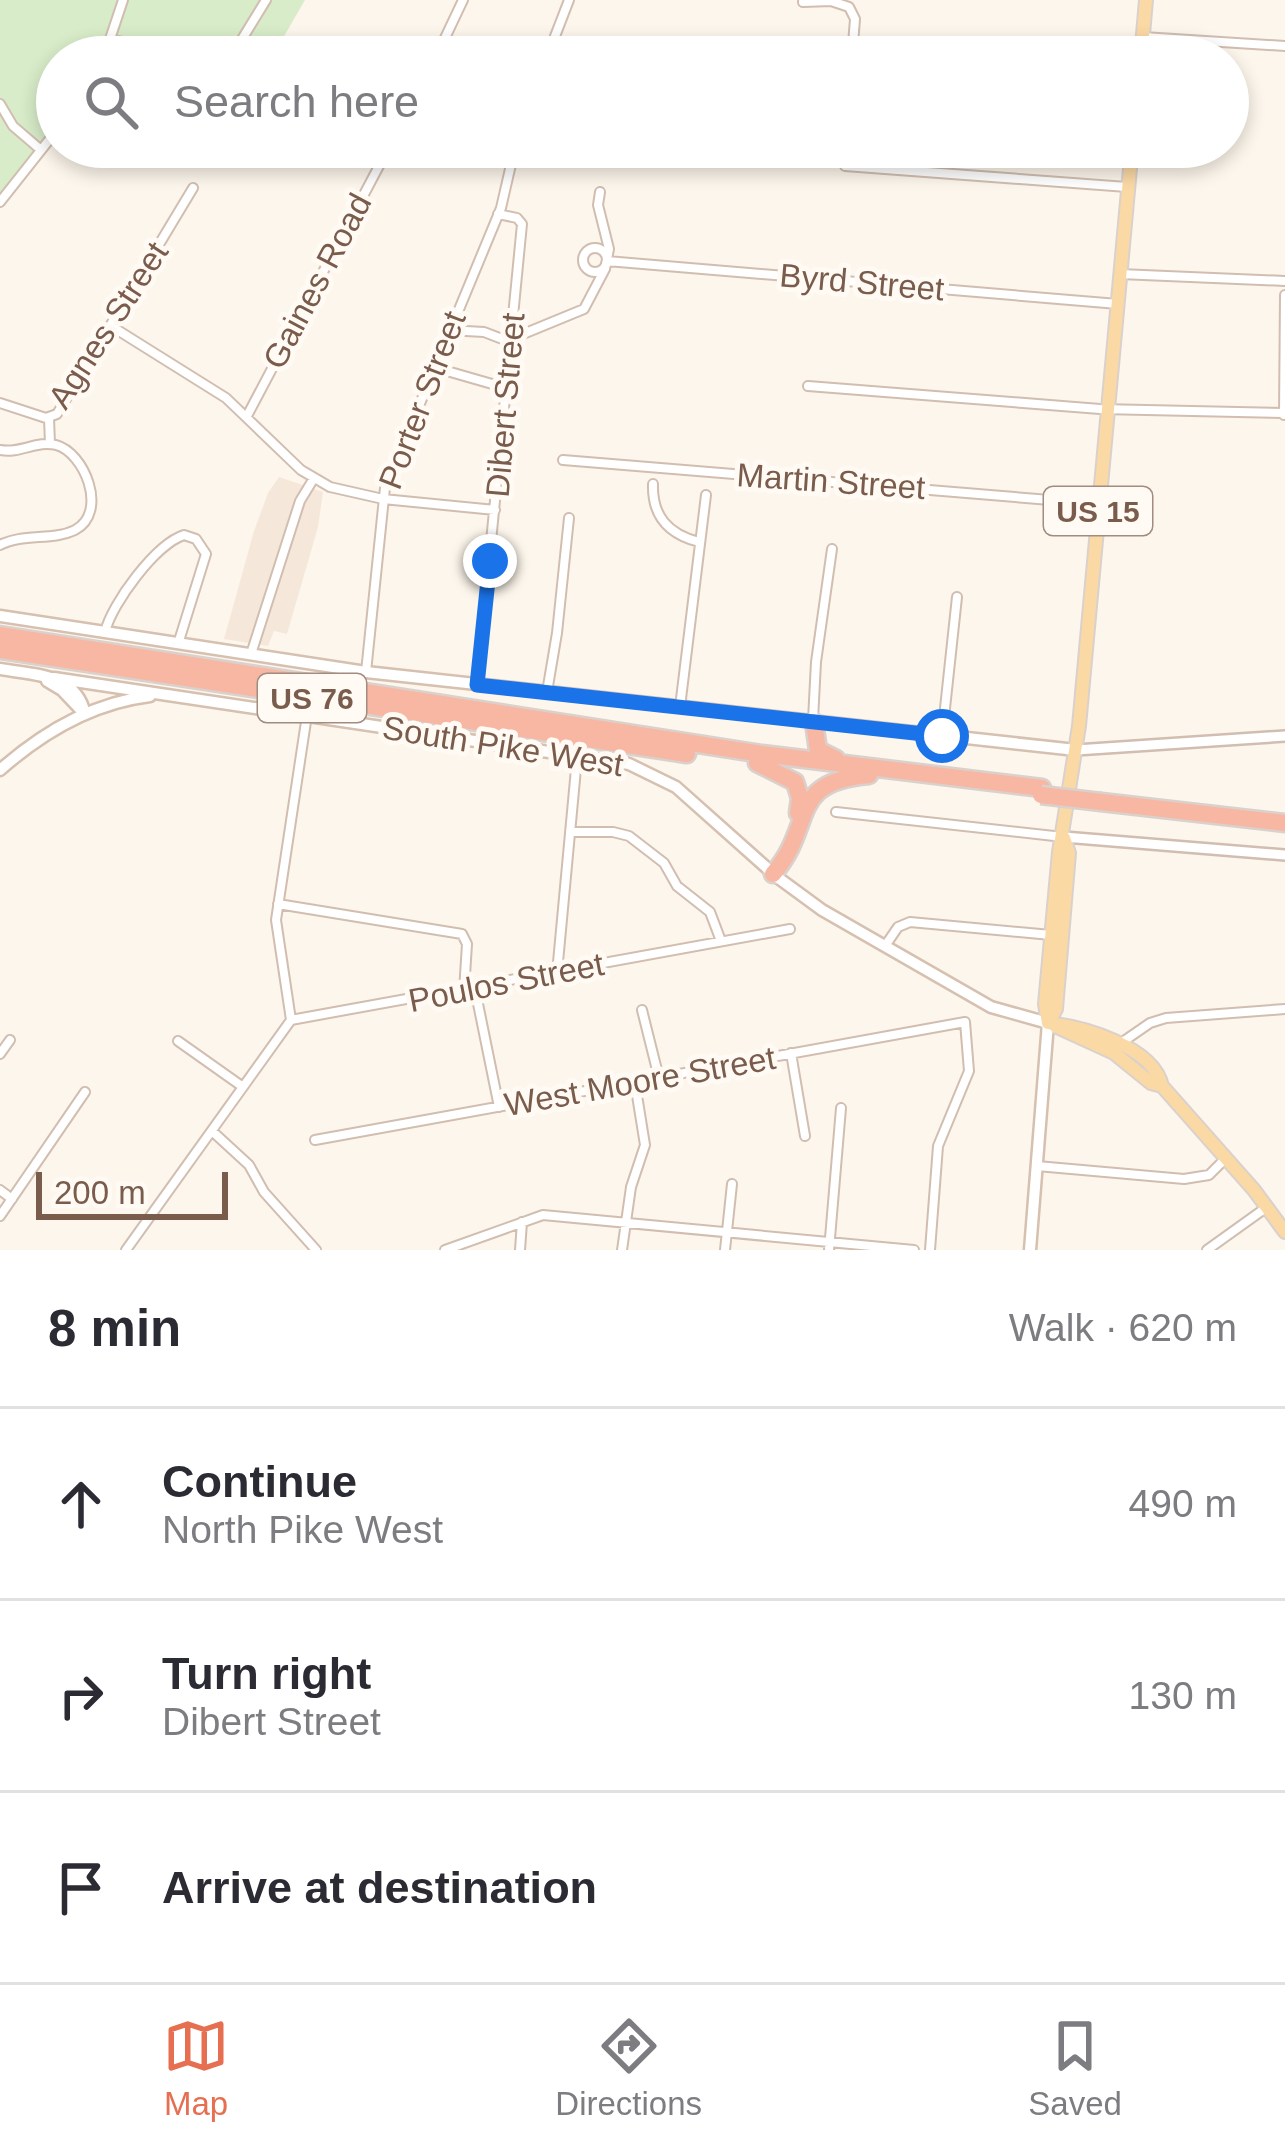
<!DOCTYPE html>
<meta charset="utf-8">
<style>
:root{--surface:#fff;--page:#f7f7f7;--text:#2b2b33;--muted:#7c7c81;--line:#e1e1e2;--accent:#e76f51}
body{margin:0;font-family:Helvetica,sans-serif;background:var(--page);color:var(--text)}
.scale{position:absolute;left:36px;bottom:30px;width:192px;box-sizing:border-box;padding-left:12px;border:6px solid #7a5c4d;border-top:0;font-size:33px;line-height:42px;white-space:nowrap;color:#7a5c4d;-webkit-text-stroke:9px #fffaf3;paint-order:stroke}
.stop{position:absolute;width:36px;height:36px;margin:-27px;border:9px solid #1a73e8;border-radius:50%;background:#fff}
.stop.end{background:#1a73e8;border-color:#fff;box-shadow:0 3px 12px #0008}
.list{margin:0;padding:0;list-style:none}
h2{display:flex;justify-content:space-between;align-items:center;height:156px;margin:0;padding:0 48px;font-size:51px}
h2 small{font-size:39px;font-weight:400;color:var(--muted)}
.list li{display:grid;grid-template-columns:78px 1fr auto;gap:36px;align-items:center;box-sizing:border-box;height:192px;padding:0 48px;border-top:3px solid var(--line)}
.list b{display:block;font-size:45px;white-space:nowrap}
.list p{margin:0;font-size:39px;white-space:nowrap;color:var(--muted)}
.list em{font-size:39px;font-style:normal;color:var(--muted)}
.icon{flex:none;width:66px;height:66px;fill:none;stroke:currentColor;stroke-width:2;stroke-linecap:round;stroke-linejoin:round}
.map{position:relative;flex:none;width:1285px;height:1250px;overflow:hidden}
.search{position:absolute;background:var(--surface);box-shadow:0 6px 18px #0003;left:36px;right:36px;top:36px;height:132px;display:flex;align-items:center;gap:30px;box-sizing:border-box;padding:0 42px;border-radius:66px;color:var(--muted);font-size:45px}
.sheet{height:732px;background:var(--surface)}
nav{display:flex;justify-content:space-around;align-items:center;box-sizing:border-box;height:168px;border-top:3px solid var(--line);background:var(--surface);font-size:33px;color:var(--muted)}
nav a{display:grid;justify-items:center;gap:6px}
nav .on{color:var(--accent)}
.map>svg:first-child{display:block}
.residential{fill:#f5e8da}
.green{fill:#d8ecc9}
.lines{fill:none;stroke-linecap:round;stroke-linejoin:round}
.minor-casing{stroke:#d1beb0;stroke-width:12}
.tertiary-casing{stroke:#d1beb0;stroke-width:14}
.secondary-casing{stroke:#d6c0b0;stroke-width:15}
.primary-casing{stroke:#dad1cd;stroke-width:16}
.motorway-casing{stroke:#dad1cd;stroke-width:21}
.minor{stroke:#fff;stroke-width:8}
.tertiary{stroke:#fff;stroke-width:9}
.secondary{stroke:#fff;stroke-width:10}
.primary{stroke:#fbd9a5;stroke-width:12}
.motorway{stroke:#f7b7a3;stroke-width:16}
.motorway-bridge-casing{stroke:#dad1cd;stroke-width:21;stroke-linecap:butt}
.motorway-bridge{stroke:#f7b7a3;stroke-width:16}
.route{stroke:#1a73e8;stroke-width:15}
.labels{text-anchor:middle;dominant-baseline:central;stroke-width:10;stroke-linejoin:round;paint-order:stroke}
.shield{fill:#fffaf3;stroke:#a28b7f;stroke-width:3}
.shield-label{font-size:30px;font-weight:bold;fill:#7a5c4d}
.street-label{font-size:33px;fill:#7a5c4d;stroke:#fffaf3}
</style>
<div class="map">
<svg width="1285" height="1250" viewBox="0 0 1285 1250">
<rect width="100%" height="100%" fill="#fdf6ec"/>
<path class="residential" d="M279 477 323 492 318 527 287 634 274 631 268 646 224 639 254 531 268 493Z"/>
<path class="green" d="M0 0H305L272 57H57V126L0 197Z"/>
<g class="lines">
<g class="minor-casing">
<path id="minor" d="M803 2 831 1 849 7 855 19 852 57
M1143 37 1285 46
M111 39 182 57
M104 57 123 0
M231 57 266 0
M436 57 463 0
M547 57 569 0
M0 104 13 126 41 150
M845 147V166L1127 187
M0 202 57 130
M583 260a12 12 0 1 1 24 0a12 12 0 1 1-24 0Z
M607 261 1118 304
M1120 274 1285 281
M111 326 226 398 301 470 330 487 383 499 495 510
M448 330 484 332 510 342
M511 339 584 309 605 269 609 249 598 205 600 192
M433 367 506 388
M808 386 1100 409 1285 413
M0 403 46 418 57 414 193 188
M1284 415 1285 295
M247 416 389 147
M49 418 50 444
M0 450C20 454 37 440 56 445 84 452 109 512 75 530 53 541 23 533 0 545
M563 460 1099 504
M653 484C652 516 668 534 699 542
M105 632C112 603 156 544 184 535L196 539 206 554 178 644
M251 654 300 501 314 478
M366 672 385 488 501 208 515 147
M477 685 522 224 517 218 498 214
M547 692 557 633 569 518
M680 707 706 495
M813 720 816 662 832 549
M942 736 957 597
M836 812 1063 837
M570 832H613L629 836 664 863 677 886 710 912 721 941
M278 904 462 934 467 944 464 991
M885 946 898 927 910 922 1051 935
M557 973 577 758
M475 989 499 1107
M642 1010 659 1078
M291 1020 790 929
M178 1041 243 1087
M1121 1043 1150 1023 1166 1018 1285 1009
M791 1053 805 1136
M0 1054 10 1040
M212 1131 249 1165 264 1192 316 1250
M315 1140 965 1022 969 1071 938 1146 930 1250
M1037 1166 1184 1179 1209 1175 1225 1159
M0 1190 12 1199
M0 1216 85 1092
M126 1250 291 1020 276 920 307 715
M445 1250 543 1215 914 1250
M520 1250 522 1222
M622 1250 631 1187 645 1145 635 1083
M725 1250 732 1184
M829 1250 841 1108
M1207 1250 1267 1207"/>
</g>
<g class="tertiary-casing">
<path id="tertiary" d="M1076 750 1285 736
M1064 837 1285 855"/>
</g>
<g class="secondary-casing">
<path id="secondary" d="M0 616 366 672 1076 750
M0 669C34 675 76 673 85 714
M54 678 629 764 676 787 777 877 822 910 991 1007 1048 1023 1030 1250
M47 681 62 690 82 711
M0 770C43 732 92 703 150 696"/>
</g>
<g class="primary-casing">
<path id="primary" d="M1141 57 1146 0
M1048 1023 1045 1004 1059 852 1079 726 1132 147
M1048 1023C1083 1027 1153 1046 1162 1086L1254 1190 1285 1232
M1048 1023 1056 1009 1069 853 1064 838
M1055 1026 1114 1053 1151 1083 1162 1086"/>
</g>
<g class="motorway-casing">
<path id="motorway" d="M0 635 762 754 1042 788
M0 650 687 754
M814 722 818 750 836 759
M757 763 795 782 800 798 798 813
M1101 802 1285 823
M773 874C816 825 786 782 869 775"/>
</g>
<use href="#minor" class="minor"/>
<use href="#tertiary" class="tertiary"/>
<use href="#secondary" class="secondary"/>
<use href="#primary" class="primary"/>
<use href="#motorway" class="motorway"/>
<g class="motorway-bridge-casing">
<path id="motorway-bridge" d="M1041 795 1101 802"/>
</g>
<use href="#motorway-bridge" class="motorway-bridge"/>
</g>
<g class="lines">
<path class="route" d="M490 561 477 685 942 736"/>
</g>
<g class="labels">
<g class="shield">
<rect x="1044" y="487" width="108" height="48" rx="9"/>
<rect x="258" y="674" width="108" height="48" rx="9"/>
</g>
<g class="shield-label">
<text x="1098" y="511">US 15</text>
<text x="312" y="698">US 76</text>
</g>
<g class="street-label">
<text transform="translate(317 281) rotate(-62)">Gaines Road</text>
<text transform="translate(862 282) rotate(5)">Byrd Street</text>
<text transform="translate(108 325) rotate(-57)">Agnes Street</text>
<text transform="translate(422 400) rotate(-69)">Porter Street</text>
<text transform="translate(505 405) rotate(-85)">Dibert Street</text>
<text transform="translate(831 481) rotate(4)">Martin Street</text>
<text transform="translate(503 746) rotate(9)">South Pike West</text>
<text transform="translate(506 982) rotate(-11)">Poulos Street</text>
<text transform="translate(640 1081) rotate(-10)">West Moore Street</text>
</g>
</g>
</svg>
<div class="scale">200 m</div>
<div class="stop" style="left:942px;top:736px"></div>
<div class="stop end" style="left:490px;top:561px"></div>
<div class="search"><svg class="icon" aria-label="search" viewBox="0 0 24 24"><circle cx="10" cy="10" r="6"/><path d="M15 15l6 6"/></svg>Search here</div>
</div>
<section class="sheet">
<h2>8 min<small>Walk · 620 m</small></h2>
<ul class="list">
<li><svg class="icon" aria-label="ahead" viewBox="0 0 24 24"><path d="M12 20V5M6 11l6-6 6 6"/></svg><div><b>Continue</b><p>North Pike West</p></div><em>490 m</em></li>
<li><svg class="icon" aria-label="right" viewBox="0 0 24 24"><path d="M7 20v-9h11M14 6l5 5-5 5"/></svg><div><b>Turn right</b><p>Dibert Street</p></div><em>130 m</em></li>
<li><svg class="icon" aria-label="arrive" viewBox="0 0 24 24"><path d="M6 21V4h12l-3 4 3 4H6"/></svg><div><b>Arrive at destination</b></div></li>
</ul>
</section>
<nav>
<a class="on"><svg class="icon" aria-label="map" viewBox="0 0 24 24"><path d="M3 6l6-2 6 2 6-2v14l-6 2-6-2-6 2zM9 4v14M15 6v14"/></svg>Map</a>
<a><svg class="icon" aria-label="directions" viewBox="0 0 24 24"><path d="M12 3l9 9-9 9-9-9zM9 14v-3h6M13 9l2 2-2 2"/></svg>Directions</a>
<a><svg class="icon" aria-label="saved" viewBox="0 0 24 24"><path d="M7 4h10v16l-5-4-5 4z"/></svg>Saved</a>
</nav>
